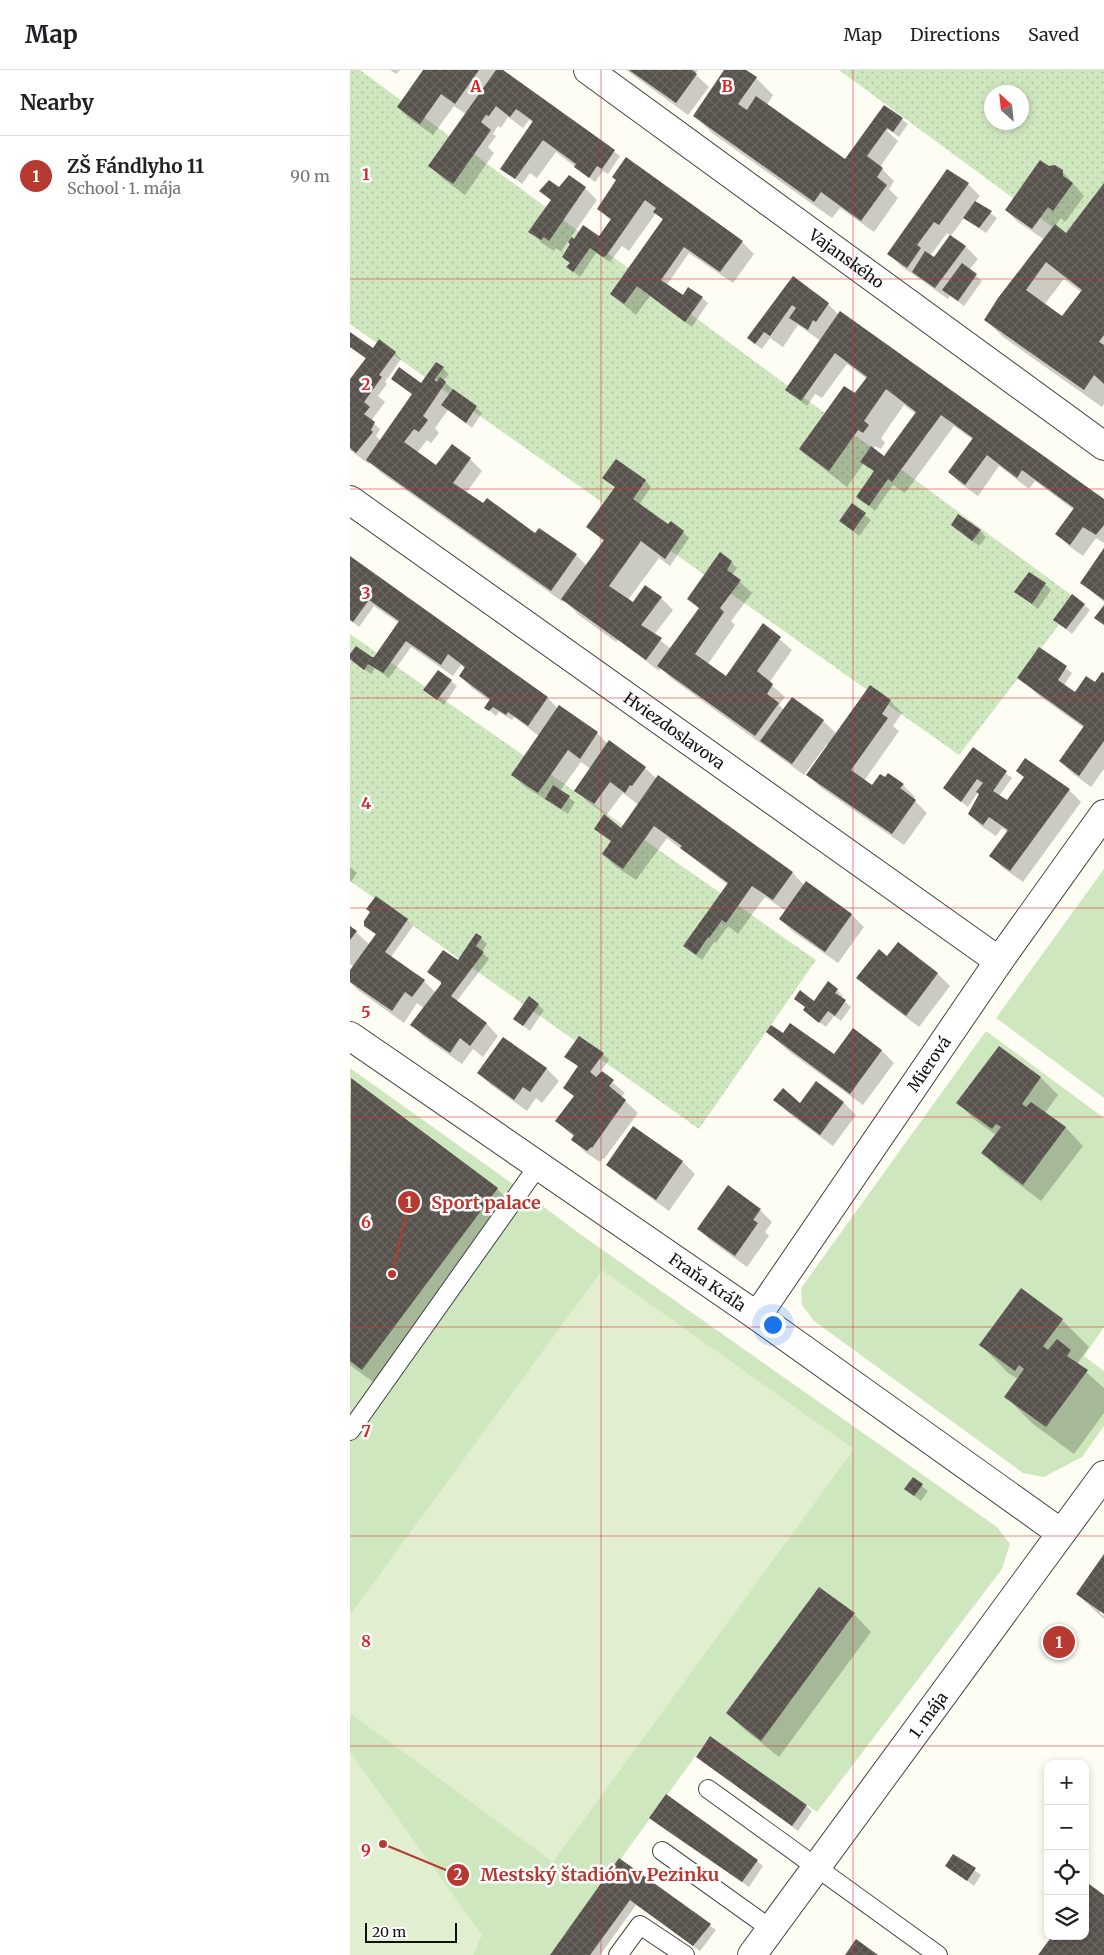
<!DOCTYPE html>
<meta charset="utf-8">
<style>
:root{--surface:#fff;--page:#f6f6f6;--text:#202124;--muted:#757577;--line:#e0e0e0;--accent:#b63a32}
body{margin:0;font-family:Merriweather,serif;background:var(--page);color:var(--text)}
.controls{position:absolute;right:15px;bottom:15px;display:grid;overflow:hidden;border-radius:10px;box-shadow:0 2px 8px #0003}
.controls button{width:45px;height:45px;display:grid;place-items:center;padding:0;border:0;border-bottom:1px solid var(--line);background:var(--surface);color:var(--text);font:25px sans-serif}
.compass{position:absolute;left:634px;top:15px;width:45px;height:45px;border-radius:50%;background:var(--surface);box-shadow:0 2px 8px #0003;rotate:333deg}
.scale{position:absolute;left:15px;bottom:12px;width:92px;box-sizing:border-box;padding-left:5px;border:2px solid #101010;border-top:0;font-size:14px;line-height:18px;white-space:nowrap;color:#101010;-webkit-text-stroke:4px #fff;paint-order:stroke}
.you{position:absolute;left:422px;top:1254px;width:18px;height:18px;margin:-12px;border:4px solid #fff;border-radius:50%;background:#1a73e8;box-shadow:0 0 0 8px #1a73e833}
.badge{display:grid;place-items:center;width:32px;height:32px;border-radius:50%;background:var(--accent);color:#fff;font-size:16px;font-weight:700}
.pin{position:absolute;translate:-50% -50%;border:2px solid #fff;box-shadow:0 1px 5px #0006}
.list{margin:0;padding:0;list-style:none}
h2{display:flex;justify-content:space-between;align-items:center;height:65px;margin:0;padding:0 20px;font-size:21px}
h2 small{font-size:16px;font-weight:400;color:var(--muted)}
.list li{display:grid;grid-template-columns:32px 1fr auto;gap:15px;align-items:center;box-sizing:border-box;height:80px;padding:0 20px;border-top:1px solid var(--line)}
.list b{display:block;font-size:19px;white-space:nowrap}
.list p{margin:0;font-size:16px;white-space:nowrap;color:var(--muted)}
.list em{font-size:16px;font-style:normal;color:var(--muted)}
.icon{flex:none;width:28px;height:28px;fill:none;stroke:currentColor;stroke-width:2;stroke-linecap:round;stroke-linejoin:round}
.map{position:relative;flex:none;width:754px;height:1885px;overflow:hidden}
header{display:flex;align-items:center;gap:30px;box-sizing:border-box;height:70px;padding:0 25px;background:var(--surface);border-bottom:1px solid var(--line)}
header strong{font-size:24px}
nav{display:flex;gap:28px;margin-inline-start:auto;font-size:18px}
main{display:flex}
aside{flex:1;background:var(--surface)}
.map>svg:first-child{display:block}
.grass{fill:#cfe7bf;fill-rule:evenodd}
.garden{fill:url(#garden-dots);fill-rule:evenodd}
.pitch{fill:#e1efd0}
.shadow{fill:#0003;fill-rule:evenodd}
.building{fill:url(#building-cross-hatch);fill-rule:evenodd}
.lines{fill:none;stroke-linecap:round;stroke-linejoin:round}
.service-casing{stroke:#434343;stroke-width:20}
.minor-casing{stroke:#434343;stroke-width:30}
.service{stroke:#fff;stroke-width:18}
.minor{stroke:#fff;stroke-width:28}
.grid{fill:none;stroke:#d62828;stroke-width:1;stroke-opacity:0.55}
.labels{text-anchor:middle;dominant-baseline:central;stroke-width:5;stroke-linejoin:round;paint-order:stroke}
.street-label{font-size:16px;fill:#101010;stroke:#fff}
.grid-label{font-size:16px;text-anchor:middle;font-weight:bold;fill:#d62828;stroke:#fff;stroke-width:5;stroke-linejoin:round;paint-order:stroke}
.leader{fill:none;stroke:#b63a32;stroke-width:2}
.callout-dot{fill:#b63a32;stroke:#fff;stroke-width:2}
.mark-label{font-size:15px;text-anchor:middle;font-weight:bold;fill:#fff}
.callout-label{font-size:18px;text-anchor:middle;font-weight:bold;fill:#b63a32;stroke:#fff;stroke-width:5;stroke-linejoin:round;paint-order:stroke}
</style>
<header>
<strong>Map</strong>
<nav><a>Map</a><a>Directions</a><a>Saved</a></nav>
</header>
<main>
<aside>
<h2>Nearby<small></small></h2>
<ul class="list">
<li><span class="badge">1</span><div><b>ZŠ Fándlyho 11</b><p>School · 1. mája</p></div><em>90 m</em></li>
</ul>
</aside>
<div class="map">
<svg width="754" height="1885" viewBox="0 0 754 1885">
<defs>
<pattern id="garden-dots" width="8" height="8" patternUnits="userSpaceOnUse" patternTransform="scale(1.25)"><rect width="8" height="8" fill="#cfe7bf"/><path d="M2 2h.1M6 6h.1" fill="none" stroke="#b1c5a3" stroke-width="1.8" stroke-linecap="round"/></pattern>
<pattern id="building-cross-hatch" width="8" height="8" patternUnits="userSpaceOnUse" patternTransform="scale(1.25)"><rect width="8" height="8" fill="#58524d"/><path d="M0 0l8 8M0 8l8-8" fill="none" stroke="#6b6662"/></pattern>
</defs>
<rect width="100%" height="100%" fill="#fefdf4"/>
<path class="grass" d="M754 799V1028L646 948Z
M636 961 754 1048V1257L734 1286 754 1301V1356L732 1387 694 1407 673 1403 464 1251 452 1235 451 1218Z
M0 998 170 1119 230 1164 647 1457 660 1474 652 1499 467 1742 360 1666 201 1885H0ZM469 1517 505 1544 411 1670 377 1644Z"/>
<path class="garden" d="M0 0H10L728 530 609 685 0 254Z
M489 0H754V195ZM642 22H672V52H642Z
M0 564 466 890 349 1059 0 811Z"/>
<path class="pitch" d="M252 1200 504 1379 203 1792 0 1643V1545Z
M0 1682 132 1865 123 1885H0Z"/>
<path class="shadow" d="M40 0H50L46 4Z
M74 0H151L270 86 258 104 253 101 245 112 206 82 187 108 180 103 172 114 152 98 183 53 179 50 173 58 158 47 151 58 148 56 143 64 146 66 138 77 144 83 115 125 92 108 80 96 116 44 104 36 83 65 60 49 48 37Z
M276 0H348L345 4 359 17 338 45Z
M376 0H394L406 8 423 25 417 35 495 90 534 36 558 54 549 67 538 59 537 61 548 71 530 97 544 111 539 119 548 128 524 162 490 138 482 148 362 63 344 45Z
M699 97 712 101 734 126 715 152 711 148 705 156 716 165 754 115V334L752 337 653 267 636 250 695 170 668 152 656 140ZM714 209 731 222 713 248 694 235Z
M267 111 392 172 404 184 383 213 339 183 316 216 333 227 352 228 358 233 342 257 300 226 286 245 261 224 314 151 306 143 279 181 272 176 260 192 246 183 230 207 218 197 221 194V174L218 171 211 182 206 178 204 181 192 173 180 161 202 131 191 121 209 118H235L247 130 221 167 225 170 249 168 261 151 249 139Z
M618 114 630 126 625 132 647 148 636 163 614 148 600 167 616 177 628 189 619 200 632 211 614 236 600 226 598 229 551 196 539 184ZM597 163 601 166 584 189 580 186Z
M443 208 478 234 489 245 754 430V473L746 468 733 486 719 476 707 464 724 440 685 411 679 419 649 396 628 426 611 414 599 402 623 370 604 356 555 423 543 415 525 441 508 427 525 402 514 393 497 417 456 385 450 379 517 309 497 294 472 328 465 324 457 336 437 320 471 271 448 255 433 277 420 268 412 279 405 274ZM554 335 566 344 534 387 523 379 525 376 531 379 535 373 531 368Z
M0 265 23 279 45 283 51 289 35 312 37 314 28 326 35 332 21 351 30 359 26 366 31 371 63 325 43 309 71 314 93 298 99 304 93 311 132 343 122 358 98 340 85 358 89 363 81 373 77 370 67 383 87 397 120 389 132 401 116 423 185 464 226 485 237 496 254 472 238 457 266 418 253 408 266 390 296 411 301 417 289 435 320 457 333 462 339 468 320 496 309 488 278 530 283 534 311 528 323 540 304 565 321 579 350 539 339 529 381 492 387 498 382 505 402 523 381 551 385 555 358 594 376 608 413 555 442 580 419 613 435 627 429 635 434 640 473 651 487 664 520 617 540 631 552 643 543 656 549 661 514 711 522 716 553 715 565 727 563 729 577 743 554 775 470 717 458 705 479 676 477 674 454 705 321 608 311 598 309 601 268 570 266 572 230 546 214 530 213 532 30 402 20 392 19 394 0 380V311L16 289 0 277Z
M502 435 521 450 509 466 490 450Z
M608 460 630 461 636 467 629 476Z
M754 480V532L731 512Z
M0 487 197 627 208 639 247 663 258 674 295 698 307 709 442 802 454 815 456 813 502 845 514 857 488 893 442 861 430 849 436 841 415 827 388 864 378 856 366 873 364 872 352 890 341 881 378 815 317 768 286 810 265 796 253 784 262 772 246 759 255 744 238 732 226 720 241 699 231 692 210 721 225 732 218 744 174 716 162 704 189 666 164 647 162 650 149 642 146 646 142 643 136 637 140 631 122 618 110 606 115 599 111 595 103 606 61 577 39 608 25 598 21 604 5 593 0 586 25 588 49 553 24 536 9 557 0 550ZM273 723 289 735 271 759 255 747Z
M695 514 701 520 688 539 666 522Z
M734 535 740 540 722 564 705 550Z
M689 578 722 603 714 615 725 623 745 614 754 604V699L741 717 722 703 710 691 734 658 688 625 675 612Z
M101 611 107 616 94 635 75 620Z
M623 679 662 708 649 726 657 732 675 708 668 701 719 720 731 732 673 812 653 798 641 786 658 762 652 758 646 766 631 756 619 744 630 725 628 722 618 737 594 718Z
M0 797 7 803 0 813Z
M57 850 63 856 41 887 74 911 86 923 92 913 79 902 108 892 131 868 137 874 132 882 139 889 106 932 137 954 148 966 133 987 123 979 112 994 74 967 62 955 74 938 67 933 54 953 8 920 0 912V902L4 897 0 894V857L20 875 26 865 16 856Z
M548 874 588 904 600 916 569 957 520 920 508 908 538 887Z
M487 920 493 926 491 928 501 937 491 951 484 946 476 957 461 946 464 932Z
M188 935 194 940 180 961 164 949Z
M503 960 532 981 544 993 513 1035 441 983 417 962 432 964 484 986Z
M153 969 197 999 209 1011 192 1033 186 1028 177 1041 141 1015 129 1003Z
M649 977 691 1008 708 1025 695 1043 716 1058 733 1076 691 1131 650 1100 633 1083 646 1065 625 1050 608 1033Z
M253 984 259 990 250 1002 275 1023 271 1027 288 1043 254 1089 253 1088 250 1092 235 1082 223 1070 224 1067 207 1051 224 1026 214 1018 229 997 216 986Z
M1 1009 147 1119 169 1140 34 1320 0 1295Z
M466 1013 494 1033 506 1045 483 1076 446 1049 424 1030 451 1035Z
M283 1058 333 1092 345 1104 319 1141 270 1106 258 1094Z
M410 1140 422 1152 415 1162 419 1166 397 1197 361 1171 349 1159Z
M712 1250 739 1277 727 1294 754 1318V1343L724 1384 683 1354 655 1326 668 1309 658 1303 631 1275Z
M563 1409 578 1421 571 1431 562 1424Z
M754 1486V1543L750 1540V1543L754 1546V1549L727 1524Z
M469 1519 504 1544 521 1562 429 1687 395 1660 377 1643Z
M347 1687 456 1736 462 1741 448 1761Z
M301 1748 407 1791 413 1796 399 1817 307 1754Z
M603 1785 631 1805 624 1816 597 1796Z
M270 1790 366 1860 350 1881 286 1835 250 1885H201Z"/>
<path class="building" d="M73 0H129L105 34 91 24 70 54 47 37Z
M146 0H153L265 80 252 99 247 96 239 108 224 97 226 94 193 70 165 109 150 99 183 51 166 39 160 47 146 36 139 46 136 45 131 52 141 60 103 114 78 96Z
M279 0H342L347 4 326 33Z
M374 0H396L407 7 388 34 397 40 406 26 495 89 534 35 553 48 543 62 537 58 517 86 533 98 527 107 537 115 511 151 471 122 464 132 343 46Z
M276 87 393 171 370 202 334 177 311 210 333 225 338 217 353 227 335 252 287 216 274 234 260 224 313 149 303 142 306 138 295 130 256 186 253 187 240 178 223 202 216 197 220 193 212 187 220 174 218 172 222 167 224 169 233 155 249 166 261 149 247 139 266 110 262 107Z
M690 90 699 96 705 95 713 100V106L723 113 703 141 698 137 682 159 655 140Z
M597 99 619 113 589 155 584 152 567 175 571 178 557 198 537 184Z
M219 105 236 117 199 171 194 167 191 170 178 162 201 130 189 121 199 110 209 117Z
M754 113V265L749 272 754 275V314L744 305 734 320 634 250 648 228 705 154 716 163ZM696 192 732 220 712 246 676 220Z
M625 131 642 141 629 158 613 148Z
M600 165 616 176 585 218 562 202 575 181 584 187Z
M612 193 627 204 608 231 592 220Z
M443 206 479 233 466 252 463 250 458 260 439 248 446 238 442 235 420 266 414 262 405 274 397 268Z
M490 241 754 429V455L746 465 733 457 720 475 705 464 724 438 672 400 667 408 637 385 615 415 598 402 623 368 591 345 542 412 538 409 519 436 506 427 524 401 510 392 521 376 534 386 566 342 536 319 514 351 519 355 513 363 508 360 479 401 449 379 494 316 505 323 517 307 485 283 451 331 435 320Z
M0 262 23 278 29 269 46 282 29 305 32 307 14 332 20 337 14 344 25 352 21 360 23 362 6 383 0 378V309L16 288 0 277Z
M86 292 94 297 84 310 87 312 90 307 96 312 73 346 78 350 69 362 64 359 54 372 86 395 102 374 121 388 103 413 133 433 137 428 185 463 189 458 227 484 201 521 16 390 62 324 41 309 49 297 71 313Z
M103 319 127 336 116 353 91 335Z
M266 389 296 410 283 429 318 454 321 451 334 461 315 489 291 471 259 516 283 532 295 515 312 527 291 555 312 568 296 590 211 529 254 470 236 457 265 417 252 408Z
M502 433 516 443 503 461 489 451Z
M608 444 631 460 622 471 601 455Z
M754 478V530L730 513Z
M370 482 382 491 377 500 391 510 370 538 374 542 345 584 376 606 413 553 431 567 407 601 423 614 417 624 429 633 405 666 307 596 349 538 337 529Z
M0 486 198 627 178 656 158 642 156 645 143 637 139 641 134 638 140 629 109 606 115 597 98 584 91 595 56 571 33 603 18 594 14 600 0 589V584L6 576 22 587H24L49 551 19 530 3 552 0 550Z
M679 502 696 513 682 534 664 522Z
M722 524 735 534 716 559 703 550Z
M754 535V555L744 548Z
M689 577 717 596 708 610 725 622 736 606 745 612 752 602 754 603V671L729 706 709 691 734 656 667 608Z
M88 600 102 610 87 630 73 620Z
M520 615 541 630 532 644 538 648 501 700 522 715 530 704 535 707 538 703 554 714 550 718 566 730 542 764 456 705Z
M442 627 474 650 442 694 410 671Z
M209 635 248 662 230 689 218 680 188 723 161 705Z
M259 670 296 697 282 716 280 715 275 723 260 712 244 734 224 721Z
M623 677 657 701 643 721 657 730 674 707 666 701 675 688 720 719 660 801 639 786 658 760 639 747 633 755 618 744 629 724 626 722 633 713 627 709 611 732 593 718Z
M308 705 443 802 423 830 402 816 376 853 372 850 359 868 358 867 346 885 333 876 378 813 330 778 332 776 304 756 273 799 252 784 261 771 244 759 254 744 271 758Z
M203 715 220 726 211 739 195 729Z
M456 811 502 844 475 882 429 849Z
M26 826 58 849 35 882 75 910 62 927 55 922 42 941 0 912V900L26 864 14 856V851L20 842 16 839Z
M0 856 7 861 0 870Z
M126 863 132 867 126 876 134 882 101 926 137 953 120 976 110 968 100 983 60 955 91 914V912L77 902 93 880 108 890Z
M548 872 588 903 556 946 506 908 529 879 537 886Z
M478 911 488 919 485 923 496 930 485 946 478 941 469 953 453 940 455 937 444 929 450 920 464 931Z
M179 926 189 934 173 956 163 949Z
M440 953 484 984 503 958 532 980 500 1024 416 962 421 955 433 963Z
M229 966 254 983 240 1002 246 1007 252 1001 264 1010 259 1016 276 1030 242 1078 241 1077 237 1081 221 1070 224 1065 205 1051 224 1026 213 1018 228 996 214 987Z
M153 967 197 998 180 1022 173 1017 164 1030 127 1003Z
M649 976 691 1007 672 1034 676 1037 681 1032 716 1057 673 1115 631 1083 651 1057 646 1054 642 1059 606 1033Z
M1 1008 148 1118 12 1300 0 1291Z
M466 1011 494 1032 470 1065 423 1030 433 1018 450 1033Z
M283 1056 333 1091 306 1130 256 1095Z
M378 1115 411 1139 403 1150 408 1153 385 1186 347 1159Z
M671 1218 713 1249 693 1276 698 1280 707 1269 721 1280 717 1286 738 1300 696 1357 654 1327 674 1299 669 1295 665 1301 629 1275Z
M563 1407 573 1414 564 1426 554 1419Z
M754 1484V1544L726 1524Z
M469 1517 505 1543 411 1671 376 1643Z
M360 1666 457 1735 442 1756 346 1687Z
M316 1724 408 1790 392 1812 299 1748Z
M603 1784 626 1798 617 1811 595 1796Z
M269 1788 361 1854 343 1876 280 1830 240 1885H200Z
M739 1814 754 1825V1885H688L702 1866H735V1819Z
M506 1869 528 1885H495Z"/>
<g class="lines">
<g class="service-casing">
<path id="service" d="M0 1361 188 1096
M358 1719 588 1885
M312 1781 421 1859
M268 1885 290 1855 335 1885"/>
</g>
<g class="minor-casing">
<g id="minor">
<path id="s1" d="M238 0 754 376"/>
<path id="s2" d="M0 430 649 891"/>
<path id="s3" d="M0 966 407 1246 711 1463"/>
<path id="s4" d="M407 1246 649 891 754 744"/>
<path id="s5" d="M402 1885 754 1405"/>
</g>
</g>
<use href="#service" class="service"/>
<use href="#minor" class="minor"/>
</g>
<path class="grid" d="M251 0V1885M503 0V1885M0 209H754M0 419H754M0 628H754M0 838H754M0 1047H754M0 1257H754M0 1466H754M0 1676H754"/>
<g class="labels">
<g class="street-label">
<text stroke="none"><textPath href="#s1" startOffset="320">Vajanského</textPath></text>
<text stroke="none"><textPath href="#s2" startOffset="398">Hviezdoslavova</textPath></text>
<text stroke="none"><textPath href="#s4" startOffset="305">Mierová</textPath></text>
<text stroke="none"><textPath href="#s3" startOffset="434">Fraňa Kráľa</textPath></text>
<text stroke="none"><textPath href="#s5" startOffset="298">1. mája</textPath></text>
</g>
</g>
<g class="grid-label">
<text x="126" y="22">A</text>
<text x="377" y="22">B</text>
<text x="16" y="110">1</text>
<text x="16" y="320">2</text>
<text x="16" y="529">3</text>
<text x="16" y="739">4</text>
<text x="16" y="948">5</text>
<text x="16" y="1158">6</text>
<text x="16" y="1367">7</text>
<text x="16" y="1577">8</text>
<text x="16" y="1786">9</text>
</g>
<path class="leader" d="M42 1204L59 1132M33 1774L108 1805"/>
<g class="callout-dot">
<circle cx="42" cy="1204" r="5"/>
<circle cx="33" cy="1774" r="5"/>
<circle cx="59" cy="1132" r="12"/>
<circle cx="108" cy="1805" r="12"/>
</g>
<g class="mark-label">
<text x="59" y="1138">1</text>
<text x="108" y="1810">2</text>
</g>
<g class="callout-label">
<text x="136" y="1139">Sport palace</text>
<text x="250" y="1811">Mestský štadión v Pezinku</text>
</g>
</svg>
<div class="controls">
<button>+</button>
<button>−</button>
<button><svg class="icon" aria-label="locate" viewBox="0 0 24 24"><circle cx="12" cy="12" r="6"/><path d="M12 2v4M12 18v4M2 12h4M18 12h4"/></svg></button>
<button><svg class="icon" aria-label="layers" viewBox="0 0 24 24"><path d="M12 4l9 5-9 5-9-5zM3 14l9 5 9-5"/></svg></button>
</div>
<svg class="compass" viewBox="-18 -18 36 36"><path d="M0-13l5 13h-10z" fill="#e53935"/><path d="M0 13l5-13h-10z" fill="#757577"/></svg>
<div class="scale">20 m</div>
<div class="you"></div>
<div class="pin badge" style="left:709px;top:1572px">1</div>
</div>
</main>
